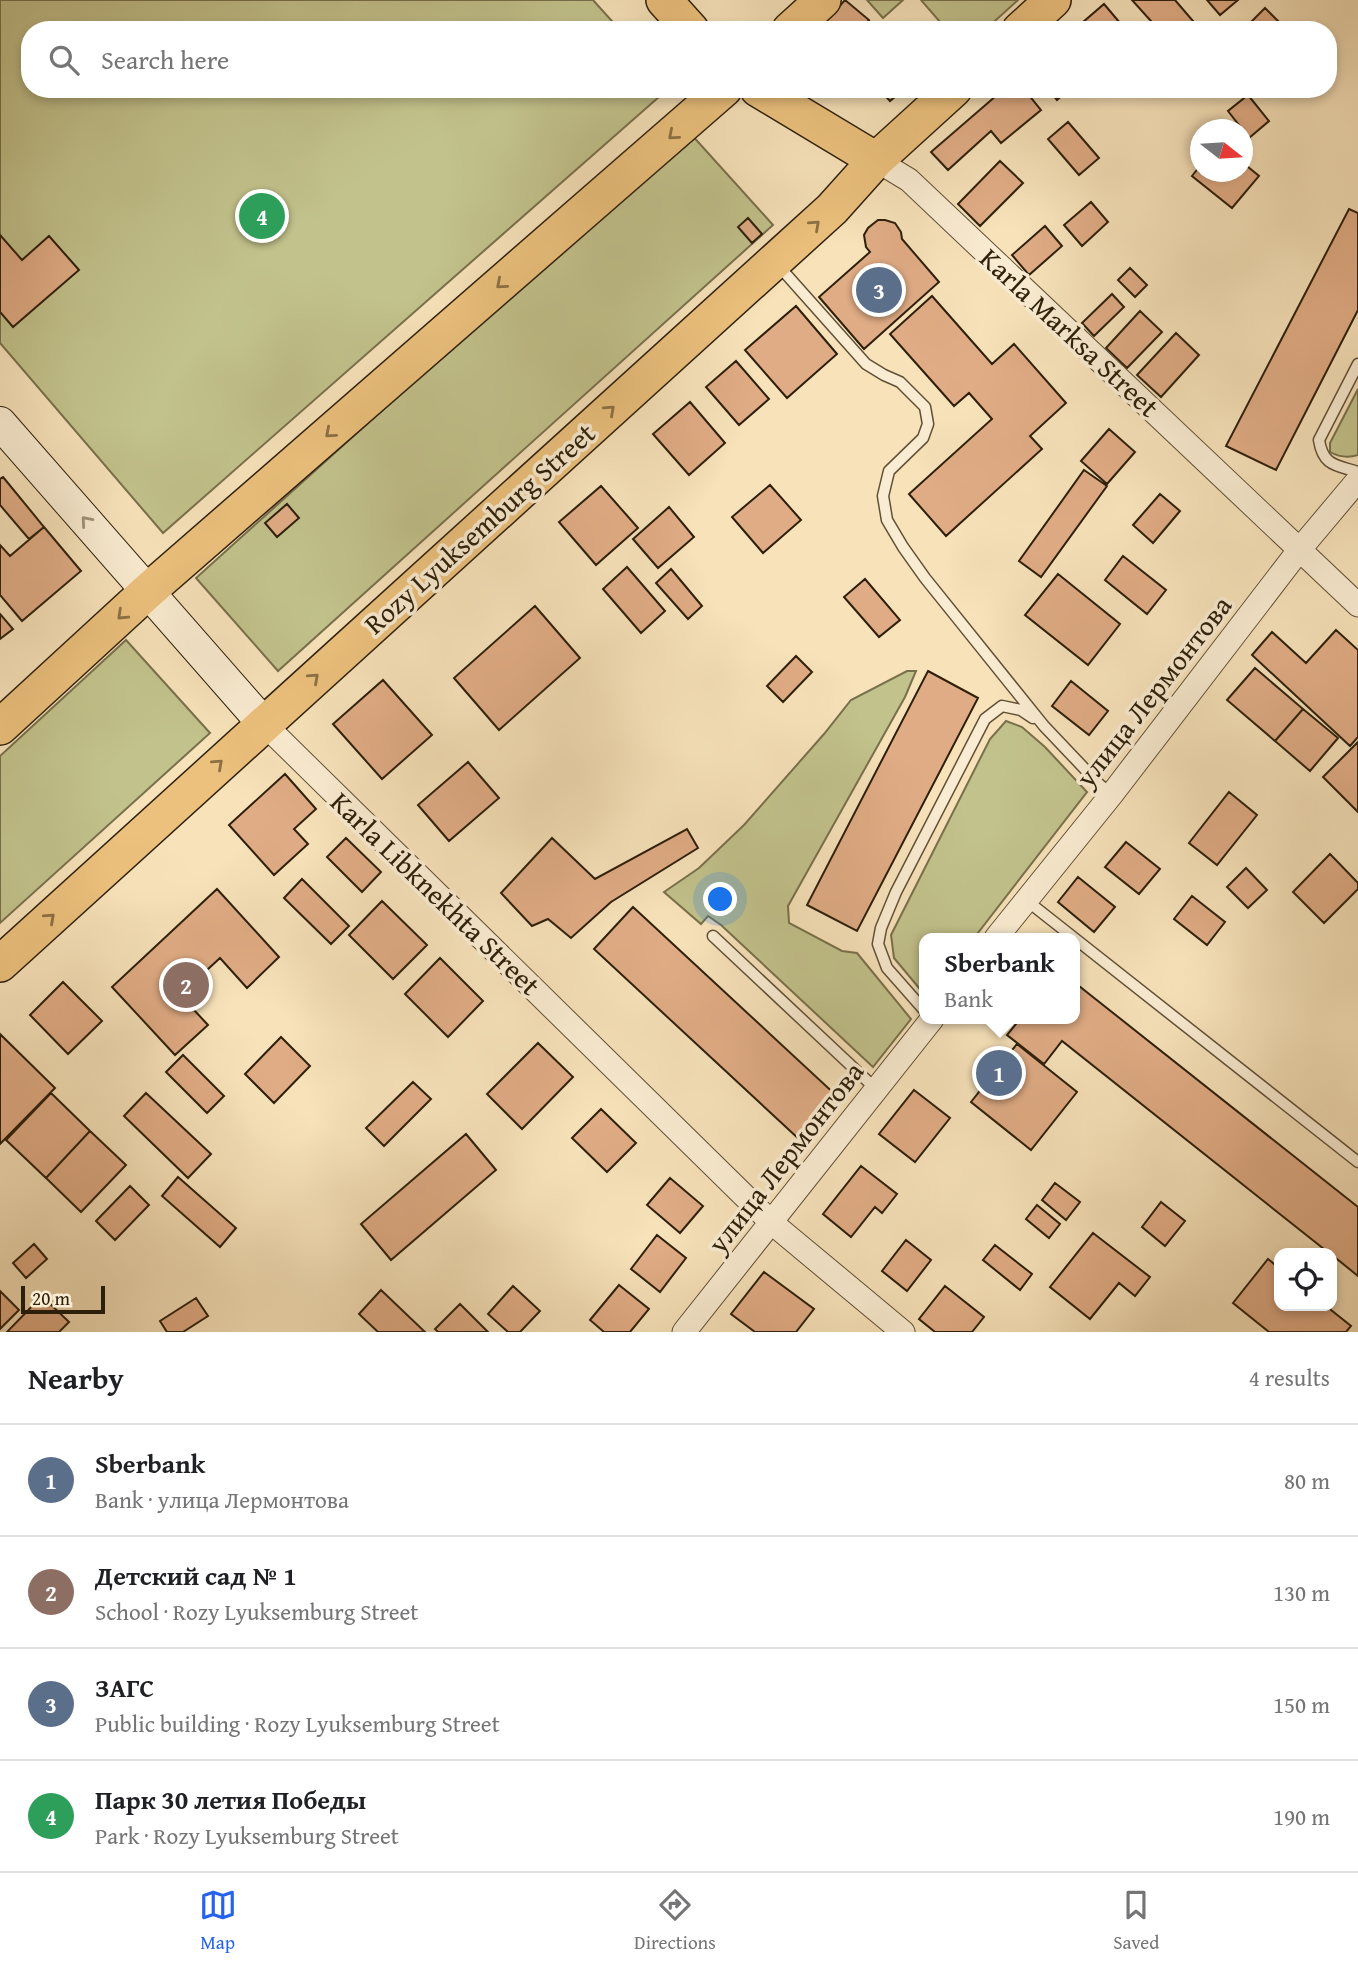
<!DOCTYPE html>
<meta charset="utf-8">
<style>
:root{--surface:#fff;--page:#f2f2f2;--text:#202124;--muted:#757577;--line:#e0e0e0;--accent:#2563eb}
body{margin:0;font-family:"Gentium Book Plus",serif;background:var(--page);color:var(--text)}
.controls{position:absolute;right:21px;bottom:21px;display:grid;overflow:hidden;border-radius:14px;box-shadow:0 4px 10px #0003}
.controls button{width:63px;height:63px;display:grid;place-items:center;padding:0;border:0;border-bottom:2px solid var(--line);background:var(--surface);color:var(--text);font:35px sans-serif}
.compass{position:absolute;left:1190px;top:119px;width:63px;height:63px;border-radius:50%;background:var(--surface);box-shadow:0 4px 10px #0003;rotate:107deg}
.scale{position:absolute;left:21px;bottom:18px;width:84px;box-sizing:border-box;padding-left:7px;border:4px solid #2d1f0a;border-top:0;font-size:19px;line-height:24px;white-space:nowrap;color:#2d1f0a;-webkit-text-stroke:5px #faecd2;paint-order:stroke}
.you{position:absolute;left:721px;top:900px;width:24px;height:24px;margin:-18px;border:5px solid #fff;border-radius:50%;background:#1a73e8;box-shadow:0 0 0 10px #1a73e833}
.badge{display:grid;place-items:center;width:46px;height:46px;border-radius:50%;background:var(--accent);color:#fff;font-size:23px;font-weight:700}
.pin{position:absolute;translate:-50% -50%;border:4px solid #fff;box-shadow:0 2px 7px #0006}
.popup{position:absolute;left:919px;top:933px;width:161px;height:91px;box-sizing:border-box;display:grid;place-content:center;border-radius:14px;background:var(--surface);filter:drop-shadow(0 2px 5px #0005);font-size:23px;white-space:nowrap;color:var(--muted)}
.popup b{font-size:26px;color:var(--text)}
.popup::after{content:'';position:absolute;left:50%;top:100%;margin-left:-14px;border:14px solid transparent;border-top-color:var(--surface)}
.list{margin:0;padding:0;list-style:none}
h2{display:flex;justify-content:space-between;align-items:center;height:91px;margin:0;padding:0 28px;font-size:30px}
h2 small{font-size:23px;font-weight:400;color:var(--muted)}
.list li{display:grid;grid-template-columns:46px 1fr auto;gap:21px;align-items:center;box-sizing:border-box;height:112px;padding:0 28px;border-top:2px solid var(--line)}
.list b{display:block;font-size:26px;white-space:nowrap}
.list p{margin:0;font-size:23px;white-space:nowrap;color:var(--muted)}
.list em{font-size:23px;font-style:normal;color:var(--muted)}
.icon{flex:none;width:38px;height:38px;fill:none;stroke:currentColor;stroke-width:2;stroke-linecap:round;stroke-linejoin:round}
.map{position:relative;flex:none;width:1358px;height:1332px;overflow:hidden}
.search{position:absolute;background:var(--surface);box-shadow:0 4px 10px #0003;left:21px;right:21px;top:21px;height:77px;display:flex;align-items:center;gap:18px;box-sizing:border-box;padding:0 24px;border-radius:28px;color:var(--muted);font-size:26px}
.sheet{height:539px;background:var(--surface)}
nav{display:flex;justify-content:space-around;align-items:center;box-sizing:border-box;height:98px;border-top:2px solid var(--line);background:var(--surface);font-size:19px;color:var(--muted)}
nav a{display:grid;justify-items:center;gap:4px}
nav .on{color:var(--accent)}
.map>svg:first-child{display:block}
.green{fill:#c2c28c;stroke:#78704b;stroke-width:2}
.building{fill:#e0ac85;stroke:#2d1f0a;stroke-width:2}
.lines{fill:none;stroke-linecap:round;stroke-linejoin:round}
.lane-casing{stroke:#605036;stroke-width:13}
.street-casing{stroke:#605036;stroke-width:25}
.secondary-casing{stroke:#2d1f0a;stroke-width:34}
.primary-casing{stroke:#2d1f0a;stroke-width:38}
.lane{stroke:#faecd2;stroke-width:10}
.street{stroke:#faecd2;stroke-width:23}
.secondary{stroke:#faecd2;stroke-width:32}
.primary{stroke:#ecc17d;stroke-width:35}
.oneway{stroke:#8c7044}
.oneway2{stroke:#9e9078}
.labels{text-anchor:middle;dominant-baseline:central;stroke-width:7;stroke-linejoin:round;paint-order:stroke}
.street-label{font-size:28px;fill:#2d1f0a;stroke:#faecd2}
</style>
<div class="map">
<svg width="1358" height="1332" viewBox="0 0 1358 1332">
<rect width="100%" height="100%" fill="#f7e2ba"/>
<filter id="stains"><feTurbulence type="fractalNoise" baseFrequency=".00286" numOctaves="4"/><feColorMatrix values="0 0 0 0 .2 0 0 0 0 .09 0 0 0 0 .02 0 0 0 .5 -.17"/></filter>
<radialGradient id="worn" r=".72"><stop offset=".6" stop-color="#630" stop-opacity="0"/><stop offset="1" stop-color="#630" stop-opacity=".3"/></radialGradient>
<path class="green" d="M0 0H593L620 30H30V89H668L163 533 0 343Z
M867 0H903L883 18Z
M921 0H1018L985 30H947Z
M690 133 773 225 278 671 196 578Z
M1358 389V455C1349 458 1339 457 1330 452V443Z
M126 640 210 733 0 923V756Z
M907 671H916L905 697 788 906 789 923 842 951 857 953 911 1019 873 1067 721 925 708 916 701 924 664 892 699 868 744 825 824 734 851 700Z
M1006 721 1022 727 1045 747 1087 792 974 938H924V994L894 958 891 935 990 739Z"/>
<path class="building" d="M845 0 869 20 860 30H818Z
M1132 0H1175L1199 28 1197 30H1159Z
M1207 0H1238L1220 15Z
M1104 4 1126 30H1087L1082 23Z
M1265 8 1287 30H1260L1252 21Z
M879 89H904L890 101Z
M1004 89H1024L1041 110 1001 143 991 131 948 170 931 152Z
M1048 89H1069L1057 100Z
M1248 95 1269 121 1249 138 1228 111Z
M1068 122 1099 158 1079 175 1048 139Z
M1000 161 1023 183 980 226 958 204Z
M1242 162 1259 176 1232 208 1192 176 1200 166V172H1242Z
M1091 202 1108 222 1082 246 1064 225Z
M1349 209 1358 213V310L1276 470 1226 446Z
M748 218 762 234 752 243 738 227Z
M878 220H885L895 223 901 232 902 239 939 282 864 349 819 297 870 252 866 247 864 235 868 228Z
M1045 226 1062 246 1029 275 1012 255Z
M0 235 22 260 49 236 79 270 13 327 0 312Z
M1130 268 1147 285 1135 297 1118 280Z
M1112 294 1124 307 1094 336 1082 323Z
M932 296 992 364 1014 344 1066 403 1030 436 1042 449 946 536 909 494 992 419 969 393 954 406 890 334Z
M796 306 837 354 787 398 745 350Z
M1140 311 1162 332 1127 368 1106 348Z
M1176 333 1199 355 1161 397 1137 375Z
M736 361 769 399 739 425 706 387Z
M690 402 725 443 689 475 653 434Z
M1109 429 1135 452 1107 484 1081 461Z
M1084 470 1107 486 1041 577 1019 561Z
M3 477 44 527 29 539 0 505V479Z
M770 485 801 520 763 553 732 517Z
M601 486 638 528 596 565 559 522Z
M1160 494 1180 511 1153 543 1133 525Z
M287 504 299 518 277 537 265 523Z
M669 507 694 537 658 568 633 539Z
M44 527 81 571 22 621 0 595V545L10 556Z
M1123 556 1166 590 1147 614 1105 580Z
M627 567 665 611 641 633 603 589Z
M671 569 702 606 688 619 656 583Z
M1058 574 1120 624 1088 665 1025 615Z
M865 579 900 620 879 637 844 597Z
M535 606 580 658 499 730 454 678Z
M0 614 13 629 0 639Z
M1336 630 1358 650V737L1350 746 1252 655 1272 632 1306 663Z
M796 656 812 672 783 702 767 686Z
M1255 668 1303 709 1275 741 1227 700Z
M928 671 978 698 857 931 807 905Z
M383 680 432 735 382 779 333 724Z
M1071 681 1108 711 1089 735 1052 706Z
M1303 709 1338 738 1310 771 1275 741Z
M1358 742V812L1323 777Z
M468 762 499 798 449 841 418 805Z
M285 774 316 809 294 829 308 844 274 875 229 825Z
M1229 792 1257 815 1217 865 1189 843Z
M687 829 698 848 611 902 571 938 548 919 532 926 501 893 552 838 595 879Z
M346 838 381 872 362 892 327 857Z
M1126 842 1160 869 1139 894 1105 867Z
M1330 854 1358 883V889L1324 923 1293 892Z
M1246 868 1267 890 1248 908 1227 887Z
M1078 877 1115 907 1094 932 1058 902Z
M302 879 349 926 331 944 284 898Z
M217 889 279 957 247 988 220 958 180 995 208 1025 175 1055 112 987Z
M1192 896 1225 922 1207 945 1174 919Z
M382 901 427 945 393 979 349 935Z
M633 907 839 1098 800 1140 594 949Z
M440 958 483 1001 448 1037 405 994Z
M63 982 102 1021 68 1054 30 1015Z
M1074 982 1358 1207V1276L1332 1255V1253H1329L1062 1041 1044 1064 1007 1035 1020 1019H1074Z
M0 1034 55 1088 0 1144Z
M281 1037 310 1066 274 1103 245 1074Z
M538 1043 573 1077 522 1129 487 1094Z
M1017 1044 1077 1092 1031 1150 971 1102Z
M183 1055 224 1096 207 1113 166 1072Z
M413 1082 431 1099 384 1146 366 1128Z
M914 1090 950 1118 915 1162 879 1134Z
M51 1093 90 1131 46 1178 6 1140Z
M146 1093 211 1154 188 1178 124 1116Z
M601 1109 636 1143 607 1172 572 1138Z
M90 1131 126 1165 81 1212 46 1178Z
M466 1134 496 1170 391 1260 361 1224Z
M861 1166 897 1194 882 1213 875 1207 851 1237 823 1214Z
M178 1177 236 1228 220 1247 162 1196Z
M670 1178 703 1206 680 1233 647 1205Z
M1055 1183 1080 1202 1066 1220 1042 1200Z
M130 1186 149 1205 115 1240 96 1221Z
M1161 1202 1185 1221 1165 1246 1142 1227Z
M1037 1205 1060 1224 1049 1238 1026 1219Z
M1093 1233 1150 1277 1135 1296 1119 1283 1090 1319 1050 1287Z
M657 1235 686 1258 660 1292 631 1269Z
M906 1240 931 1260 907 1291 882 1271Z
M34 1244 47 1259 26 1278 13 1263Z
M995 1245 1032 1274 1020 1290 983 1260Z
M1268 1259 1279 1268V1306H1326L1351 1326 1346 1332H1269L1233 1303Z
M764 1272 814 1309 796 1332H755L731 1314Z
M619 1285 649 1309 630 1332H604L590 1320Z
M513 1286 540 1311 520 1332H508L488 1314Z
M945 1286 984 1317 972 1332H935L919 1319Z
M381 1290 425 1332H378L359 1314Z
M0 1291 19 1310 0 1329Z
M42 1296 69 1322 59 1332H7Z
M196 1298 208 1316 183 1332H167L160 1321Z
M460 1304 488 1332H438L435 1329Z"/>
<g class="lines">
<g class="lane-casing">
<path id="lane" d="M777 264 866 364 884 375 900 382 925 407 928 424 923 438 889 471 883 496 887 520 903 547 925 578 1044 726 1100 785 1112 794
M1358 364 1319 440C1323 466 1336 465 1358 472
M1026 900 1358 1162
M713 936 876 1089
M924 1010 887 968 878 944 881 928 896 892 985 719 1002 706 1021 710 1033 718"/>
</g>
<g class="street-casing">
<path id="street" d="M876 160 909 180 1358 605
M263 723 772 1223 903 1332
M996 938 1112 794 1300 549 1358 480
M684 1332 932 1019"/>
</g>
<g class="secondary-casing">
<path id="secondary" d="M0 423 263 723"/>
</g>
<g class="primary-casing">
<path id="primary" d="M664 0 691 30
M790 30 823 0
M1020 30 1053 0
M758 89 876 160
M0 727 148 591 724 89
M0 964 832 209 876 160 954 89"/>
</g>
<use href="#lane" class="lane"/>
<use href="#street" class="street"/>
<use href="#secondary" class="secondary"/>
<use href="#primary" class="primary"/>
</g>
<defs><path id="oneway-chevron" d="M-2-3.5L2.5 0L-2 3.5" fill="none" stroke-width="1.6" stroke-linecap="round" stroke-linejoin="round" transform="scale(1.75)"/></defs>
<g class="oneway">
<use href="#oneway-chevron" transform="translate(673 135) rotate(139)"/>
<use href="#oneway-chevron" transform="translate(815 225) rotate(-42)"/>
<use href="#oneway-chevron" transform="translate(501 284) rotate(139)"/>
<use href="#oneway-chevron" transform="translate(610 410) rotate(-42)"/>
<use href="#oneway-chevron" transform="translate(330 433) rotate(139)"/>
<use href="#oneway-chevron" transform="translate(122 615) rotate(137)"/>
<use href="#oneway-chevron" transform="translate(314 678) rotate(-42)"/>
<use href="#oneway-chevron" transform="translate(218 764) rotate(-42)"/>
<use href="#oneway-chevron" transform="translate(50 918) rotate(-42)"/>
</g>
<use class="oneway2" href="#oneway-chevron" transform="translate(86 521) rotate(-131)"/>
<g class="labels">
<g class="street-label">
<text transform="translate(1070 332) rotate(43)">Karla Marksa Street</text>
<text transform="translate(479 528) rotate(-42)">Rozy Lyuksemburg Street</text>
<text transform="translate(1153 691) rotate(-52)">улица Лермонтова</text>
<text transform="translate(436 893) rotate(44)">Karla Libknekhta Street</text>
<text transform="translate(785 1157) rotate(-52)">улица Лермонтова</text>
</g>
</g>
<rect width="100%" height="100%" filter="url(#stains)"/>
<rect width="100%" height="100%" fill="url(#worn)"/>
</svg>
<div class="controls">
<button><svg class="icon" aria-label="locate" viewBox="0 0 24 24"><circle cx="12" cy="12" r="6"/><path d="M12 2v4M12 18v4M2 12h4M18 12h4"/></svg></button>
</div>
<svg class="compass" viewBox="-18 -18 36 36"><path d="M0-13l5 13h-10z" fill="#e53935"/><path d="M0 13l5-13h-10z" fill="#757577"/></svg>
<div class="scale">20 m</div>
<div class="you"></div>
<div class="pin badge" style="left:999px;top:1073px;background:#5c6f8a">1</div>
<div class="popup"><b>Sberbank</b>Bank</div>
<div class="pin badge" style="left:186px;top:985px;background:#8d6e63">2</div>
<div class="pin badge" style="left:879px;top:290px;background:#5c6f8a">3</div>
<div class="pin badge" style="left:262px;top:216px;background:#2e9e5b">4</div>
<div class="search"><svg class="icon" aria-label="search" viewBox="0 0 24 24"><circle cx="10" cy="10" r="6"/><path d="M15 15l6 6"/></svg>Search here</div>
</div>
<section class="sheet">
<h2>Nearby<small>4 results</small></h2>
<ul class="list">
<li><span class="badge" style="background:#5c6f8a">1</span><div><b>Sberbank</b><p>Bank · улица Лермонтова</p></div><em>80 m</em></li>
<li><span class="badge" style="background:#8d6e63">2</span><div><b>Детский сад № 1</b><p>School · Rozy Lyuksemburg Street</p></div><em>130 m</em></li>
<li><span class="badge" style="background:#5c6f8a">3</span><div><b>ЗАГС</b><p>Public building · Rozy Lyuksemburg Street</p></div><em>150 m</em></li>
<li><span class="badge" style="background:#2e9e5b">4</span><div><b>Парк 30 летия Победы</b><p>Park · Rozy Lyuksemburg Street</p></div><em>190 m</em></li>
</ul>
</section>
<nav>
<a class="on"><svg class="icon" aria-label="map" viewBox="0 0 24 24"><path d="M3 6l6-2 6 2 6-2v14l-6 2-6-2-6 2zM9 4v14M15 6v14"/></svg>Map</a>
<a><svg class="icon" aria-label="directions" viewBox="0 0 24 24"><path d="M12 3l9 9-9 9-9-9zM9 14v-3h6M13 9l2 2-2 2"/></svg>Directions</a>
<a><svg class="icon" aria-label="saved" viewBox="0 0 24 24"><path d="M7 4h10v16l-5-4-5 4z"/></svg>Saved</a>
</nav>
